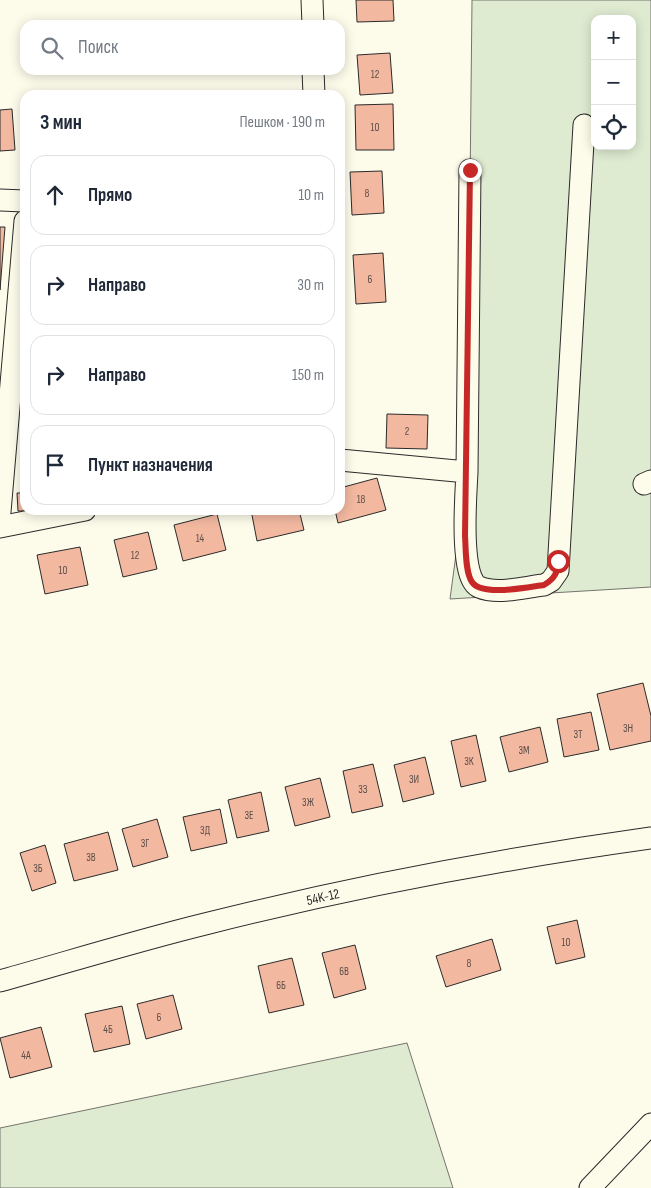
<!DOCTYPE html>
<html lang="ru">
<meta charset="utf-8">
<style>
:root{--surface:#fff;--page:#f2f2f3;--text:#1f2937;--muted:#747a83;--line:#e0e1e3}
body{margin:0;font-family:"Sofia Sans Condensed",sans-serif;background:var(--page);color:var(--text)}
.controls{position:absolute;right:15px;top:15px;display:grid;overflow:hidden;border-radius:10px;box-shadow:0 2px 12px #0003}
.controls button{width:45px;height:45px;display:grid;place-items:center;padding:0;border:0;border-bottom:1px solid var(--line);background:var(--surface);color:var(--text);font:25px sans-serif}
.stop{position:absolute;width:15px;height:15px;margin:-11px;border:4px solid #c62828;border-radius:50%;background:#fff}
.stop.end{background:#c62828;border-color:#fff;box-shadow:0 1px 5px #0008}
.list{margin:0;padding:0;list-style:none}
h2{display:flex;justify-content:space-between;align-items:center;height:65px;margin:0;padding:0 20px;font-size:21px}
h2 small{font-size:16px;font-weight:400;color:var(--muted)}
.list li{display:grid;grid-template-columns:32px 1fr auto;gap:15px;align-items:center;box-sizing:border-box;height:80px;margin:0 10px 10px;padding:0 10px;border:1px solid var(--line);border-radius:15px}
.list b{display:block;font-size:19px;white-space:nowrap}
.list em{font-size:16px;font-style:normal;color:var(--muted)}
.icon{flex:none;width:28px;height:28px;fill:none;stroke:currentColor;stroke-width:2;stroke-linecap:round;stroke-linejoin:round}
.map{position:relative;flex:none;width:651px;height:1188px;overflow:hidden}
.search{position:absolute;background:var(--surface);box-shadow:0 2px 12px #0003;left:20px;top:20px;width:325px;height:55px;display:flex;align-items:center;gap:12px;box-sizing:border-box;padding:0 18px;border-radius:15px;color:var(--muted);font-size:19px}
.panel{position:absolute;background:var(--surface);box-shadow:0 2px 12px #0003;left:20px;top:90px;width:325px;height:425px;border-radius:15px}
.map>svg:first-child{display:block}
.green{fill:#deebd1;stroke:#74746e;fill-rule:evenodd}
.building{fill:#f2b8a0;stroke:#2b2b2b}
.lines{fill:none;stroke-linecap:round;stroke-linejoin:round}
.minor-casing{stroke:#2b2b2b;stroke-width:23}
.minor{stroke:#fdfbea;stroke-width:21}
.route{stroke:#c62828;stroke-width:6}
.labels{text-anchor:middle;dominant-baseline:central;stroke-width:4;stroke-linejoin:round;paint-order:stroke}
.number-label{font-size:11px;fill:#5d4e48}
.street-label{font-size:14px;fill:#2b2b2b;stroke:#fdfbea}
</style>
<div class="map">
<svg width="651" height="1188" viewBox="0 0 651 1188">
<rect width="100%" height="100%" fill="#fdfbea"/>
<path class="green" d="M472 0H651V587L450 599 467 472ZM595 19H632V146H595Z
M407 1043 453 1188H0V1128Z"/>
<path class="building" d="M356 0H393L394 21 357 22Z
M390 53 393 93 360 95 357 55Z
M393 104 394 150H356L355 105Z
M12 109 15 150 0 151V110Z
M382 171 384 213 352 215 350 172Z
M0 227H5L0 290Z
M383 253 386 302 356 304 353 255Z
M387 414 428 415 427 449 386 448Z
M377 478 386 510 338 523 335 510H340V488Z
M17 493H25V510L52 511H18Z
M251 510H299L304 530 257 541Z
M217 514 226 550 183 561 174 525Z
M148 532 157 569 123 577 114 540Z
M80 547 88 585 45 594 37 555Z
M643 683 651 716V741L610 750 597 694Z
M591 712 599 750 564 757 557 719Z
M540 727 548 762 509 772 500 737Z
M476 735 486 781 461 787 451 741Z
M425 757 434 794 403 802 394 765Z
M373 764 383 806 352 813 343 771Z
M320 778 330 817 295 826 285 787Z
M261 792 269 831 237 838 228 800Z
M220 809 227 843 191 851 183 817Z
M157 819 168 857 133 867 122 829Z
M108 832 118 870 74 881 64 844Z
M45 845 56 883 32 891 20 853Z
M577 920 585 957 556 964 547 927Z
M492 939 501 970 446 987 436 956Z
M355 945 366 989 334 998 322 953Z
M292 958 304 1005 269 1013 258 966Z
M173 995 182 1029 146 1039 137 1004Z
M122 1006 130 1044 94 1052 85 1014Z
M41 1027 52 1067 10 1078 0 1038Z"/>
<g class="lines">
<g class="minor-casing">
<path id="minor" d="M312 0 313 25
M313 70 314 95
M0 200 25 201
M340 460 467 472 470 170
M467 472C466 493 459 579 479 587 498 595 524 587 544 585L551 581 558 571 584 125
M644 484 651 481
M0 512 25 221
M0 527 85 510
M0 981C68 962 136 941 205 924 351 887 501 859 651 838
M590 1188 651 1124"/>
</g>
<use href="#minor" class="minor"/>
</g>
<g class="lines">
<path class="route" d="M470 170 465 536C466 548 465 572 472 582 482 597 528 587 544 585 554 579 558 573 558 561"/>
</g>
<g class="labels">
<g class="number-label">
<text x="375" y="74">12</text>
<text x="375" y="127">10</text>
<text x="367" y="193">8</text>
<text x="370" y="279">6</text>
<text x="407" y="431">2</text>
<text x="361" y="499">18</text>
<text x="200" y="538">14</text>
<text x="135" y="555">12</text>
<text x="63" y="570">10</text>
<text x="628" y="728">3Н</text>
<text x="578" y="734">3Т</text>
<text x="524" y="750">3М</text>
<text x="469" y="761">3К</text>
<text x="414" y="779">3И</text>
<text x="363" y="789">3З</text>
<text x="308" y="802">3Ж</text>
<text x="249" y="815">3Е</text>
<text x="205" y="830">3Д</text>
<text x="145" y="843">3Г</text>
<text x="91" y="857">3В</text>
<text x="38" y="868">3Б</text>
<text x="566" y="942">10</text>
<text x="469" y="963">8</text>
<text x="344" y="971">6В</text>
<text x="281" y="985">6Б</text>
<text x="159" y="1017">6</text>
<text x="108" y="1029">4Б</text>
<text x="26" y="1055">4А</text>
</g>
<g class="street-label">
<text transform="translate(323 897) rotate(-13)">54K-12</text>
</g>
</g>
</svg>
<div class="controls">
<button>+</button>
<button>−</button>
<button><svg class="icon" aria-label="locate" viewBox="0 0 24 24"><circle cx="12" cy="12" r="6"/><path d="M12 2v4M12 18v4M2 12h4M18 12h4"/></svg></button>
</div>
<div class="stop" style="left:558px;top:561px"></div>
<div class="stop end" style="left:470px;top:170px"></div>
<div class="search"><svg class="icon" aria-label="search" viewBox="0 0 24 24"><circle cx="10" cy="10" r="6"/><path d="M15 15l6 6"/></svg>Поиск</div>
<section class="panel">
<h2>3 мин<small>Пешком · 190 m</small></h2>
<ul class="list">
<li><svg class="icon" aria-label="ahead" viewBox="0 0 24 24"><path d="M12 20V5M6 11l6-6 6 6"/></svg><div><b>Прямо</b></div><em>10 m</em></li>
<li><svg class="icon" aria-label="right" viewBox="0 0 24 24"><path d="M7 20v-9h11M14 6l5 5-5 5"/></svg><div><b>Направо</b></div><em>30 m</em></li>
<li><svg class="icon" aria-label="right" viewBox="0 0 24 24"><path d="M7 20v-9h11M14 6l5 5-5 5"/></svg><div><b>Направо</b></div><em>150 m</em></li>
<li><svg class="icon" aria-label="arrive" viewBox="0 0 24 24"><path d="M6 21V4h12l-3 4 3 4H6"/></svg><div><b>Пункт назначения</b></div></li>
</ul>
</section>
</div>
